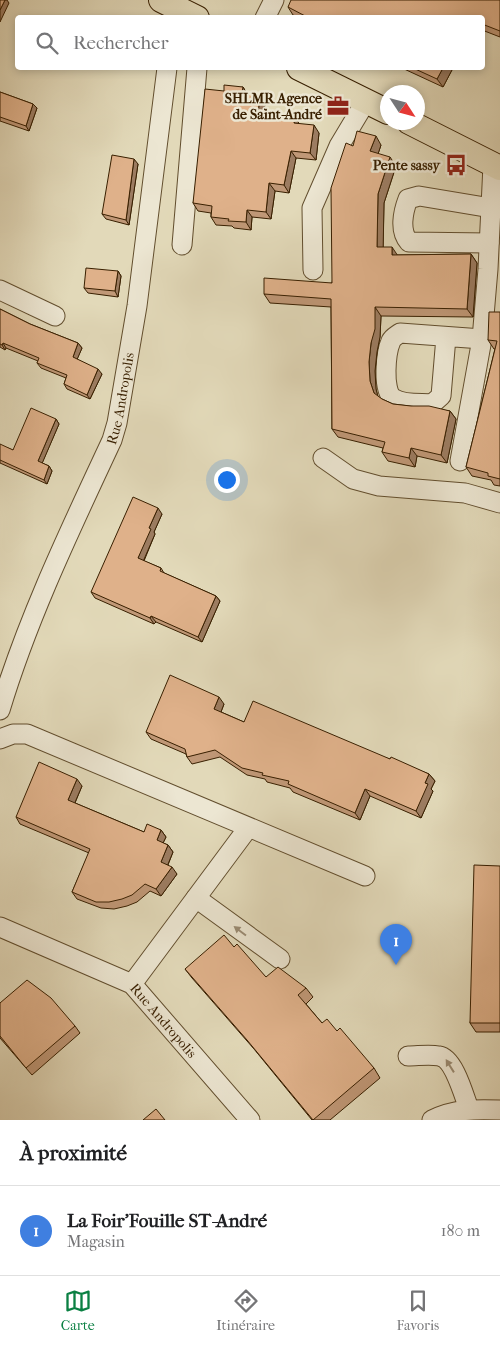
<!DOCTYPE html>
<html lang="fr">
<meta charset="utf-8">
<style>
:root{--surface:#fff;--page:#f6f6f6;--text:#202124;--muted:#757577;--line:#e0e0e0;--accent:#0b8043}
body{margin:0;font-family:"IM FELL French Canon",serif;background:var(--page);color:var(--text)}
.compass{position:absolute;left:380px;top:85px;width:45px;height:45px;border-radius:50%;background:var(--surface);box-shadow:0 2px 8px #0003;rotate:126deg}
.you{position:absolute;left:226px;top:479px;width:18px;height:18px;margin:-12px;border:4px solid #fff;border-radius:50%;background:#1a73e8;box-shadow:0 0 0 8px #1a73e833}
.badge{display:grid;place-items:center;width:32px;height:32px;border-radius:50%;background:var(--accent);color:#fff;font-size:16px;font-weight:700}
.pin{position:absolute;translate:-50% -41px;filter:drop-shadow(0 1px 2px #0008)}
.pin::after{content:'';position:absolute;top:26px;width:18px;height:15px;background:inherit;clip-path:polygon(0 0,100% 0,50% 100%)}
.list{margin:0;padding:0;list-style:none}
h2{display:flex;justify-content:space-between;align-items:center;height:65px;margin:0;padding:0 20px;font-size:21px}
h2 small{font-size:16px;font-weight:400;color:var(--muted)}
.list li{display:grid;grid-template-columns:32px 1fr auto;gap:15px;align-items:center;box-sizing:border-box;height:90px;padding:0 20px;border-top:1px solid var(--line)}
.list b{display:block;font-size:19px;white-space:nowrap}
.list p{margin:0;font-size:16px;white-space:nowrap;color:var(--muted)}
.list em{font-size:16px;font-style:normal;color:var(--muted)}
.icon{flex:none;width:28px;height:28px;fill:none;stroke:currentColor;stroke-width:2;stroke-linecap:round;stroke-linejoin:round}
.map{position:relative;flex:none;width:500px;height:1120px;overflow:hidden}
.search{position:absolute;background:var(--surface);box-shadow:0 2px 8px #0003;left:15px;right:15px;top:15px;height:55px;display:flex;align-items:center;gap:12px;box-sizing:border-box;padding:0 18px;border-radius:5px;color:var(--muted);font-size:19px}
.sheet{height:155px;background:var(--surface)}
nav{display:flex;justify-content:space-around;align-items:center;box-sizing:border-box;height:70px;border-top:1px solid var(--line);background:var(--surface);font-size:14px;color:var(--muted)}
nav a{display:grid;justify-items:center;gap:2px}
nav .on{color:var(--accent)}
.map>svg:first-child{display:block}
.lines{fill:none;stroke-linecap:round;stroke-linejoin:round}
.minor-casing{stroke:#624e2e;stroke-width:21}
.major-casing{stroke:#381f00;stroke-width:26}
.minor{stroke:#ece6d2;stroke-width:19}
.major{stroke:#e2d9b9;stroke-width:24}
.wall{fill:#c09877;stroke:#381f00}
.shaded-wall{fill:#9c7c61;stroke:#381f00}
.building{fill:#dfb18a;stroke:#381f00}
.oneway{fill:#9b8c74}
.labels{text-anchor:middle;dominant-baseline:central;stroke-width:5;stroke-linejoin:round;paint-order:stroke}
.poi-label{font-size:14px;font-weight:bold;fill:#381f00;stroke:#ece6d2;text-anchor:end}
.street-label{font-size:14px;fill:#381f00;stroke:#ece6d2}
</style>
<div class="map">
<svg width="500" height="1120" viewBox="0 0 500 1120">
<rect width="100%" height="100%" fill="#e2d9b9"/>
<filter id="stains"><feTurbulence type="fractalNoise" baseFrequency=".004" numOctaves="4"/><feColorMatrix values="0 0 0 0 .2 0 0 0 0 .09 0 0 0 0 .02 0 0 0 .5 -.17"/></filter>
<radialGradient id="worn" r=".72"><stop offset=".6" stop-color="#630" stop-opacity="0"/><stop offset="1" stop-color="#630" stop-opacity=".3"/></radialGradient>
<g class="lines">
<g class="minor-casing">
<g id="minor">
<path d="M265 18 274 0"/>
<path d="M489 243 409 242C399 231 403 212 408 199L419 196 491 208"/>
<path d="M182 245 197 68"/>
<path d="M313 270 312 208 339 146 366 101"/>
<path d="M0 290 55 316"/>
<path d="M446 337 441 396 432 404C420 403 403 405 393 398 382 390 386 352 391 341 393 337 396 336 400 333L482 339"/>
<path d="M323 458 353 479 379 486 465 493 500 503"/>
<path d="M460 461 482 339 488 269 493 165"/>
<path id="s1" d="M0 710C28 617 71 528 112 440L117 423 137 306 167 68"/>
<path d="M0 739 13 734H27L365 876"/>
<path d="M196 898 280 959"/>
<path id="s2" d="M0 927 132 984 250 1120"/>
<path d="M132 984 248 828"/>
<path d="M408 1056C418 1056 429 1054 439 1056 454 1058 464 1096 469 1109"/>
<path d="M432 1120C454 1109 475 1109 500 1110"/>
</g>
</g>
<g class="major-casing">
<path id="major" d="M161 0 197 18
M299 68 388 112
M409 122 500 168"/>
</g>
<use href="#minor" class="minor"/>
<use href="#major" class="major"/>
</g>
<path class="wall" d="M500 0V37L482 30V18H298L293 15 288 7Z
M402 68H453L443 87Z
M243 87 247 94 260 95 265 103 264 114 295 117 299 124 319 133 316 160 296 158 289 193 275 191 271 219 252 217 251 230 234 228 232 226 216 225 211 217V213L198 211 193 203 224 91Z
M0 92 33 104 37 108 29 131 0 121Z
M381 145 378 154 396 166 384 203 383 247 397 255 471 254 477 263 473 317 381 316 380 337 377 352 375 371 376 389 378 397 382 399 393 404 450 411 456 419 447 463 417 456 415 467 388 461 382 452 383 448 338 437 332 429 331 307 270 303 264 294 332 283 353 146Z
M138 164 129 225 106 219 102 214Z
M118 271 121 276 118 297 88 293 84 288Z
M0 309 30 324 78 343 82 348 77 359 102 374 90 399 67 389 64 384 66 378 41 368 37 363 38 361 6 348 5 350 0 347Z
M500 312V486L494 485 491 480 472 476 466 467 495 349H494L488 340Z
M56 419 59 424 42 463 49 466 52 471 47 484 0 463V445L13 450Z
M162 514 154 532 155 534 144 561 161 568 164 573 216 596 220 601 202 642 156 622 154 624 95 598 91 592Z
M224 704 221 712 244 722 390 759 429 774 435 781 431 789 433 791 421 818 370 796 360 820 293 792 290 788 267 782 265 779 247 775 220 757 192 764 187 757 186 754 151 739 146 732Z
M82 786 75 803 144 832 161 830 166 837 163 843 168 845 173 852 168 865 177 874 161 896 150 891 137 902 127 906 114 909 101 908 77 899 72 892 89 853 20 824 16 817Z
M500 866V1032H476L470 1023Z
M234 947 266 977 306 988 313 997 306 1004 322 1023 337 1031 374 1068 380 1078 330 1120H312L254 1049 192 978 185 969Z
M0 1003 75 1026 80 1033 32 1075 0 1038Z"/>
<path class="shaded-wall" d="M5 0H7L9 3 0 22V10Z
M443 68H453L443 87 437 79Z
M243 87 248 95 242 93Z
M260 95 265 103 263 121 258 114Z
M33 104 37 108 29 131 26 126Z
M295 117 300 125 294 123Z
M314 125 319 133 316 160 310 153Z
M376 136 381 145 376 160 370 151Z
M291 151 296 158 289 193 284 185Z
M390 157 396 166 384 203 383 256 377 247 378 194Z
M134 159 138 164 129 225 126 220Z
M269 183 275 191 271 219 266 212Z
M247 210 252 217 251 230 246 222Z
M392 247 398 256 392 255Z
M471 254 477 263 473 317 467 309Z
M118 271 121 276 118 297 115 291Z
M375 307 381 316 380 337 377 352 375 371 376 389 379 401 374 393 370 381 369 362Z
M3 343 6 348 5 350 2 345Z
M78 343 82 348 76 362 73 357Z
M98 369 102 374 90 399 87 395Z
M450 411 456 419 447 463 441 455Z
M56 419 59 424 41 466 38 461Z
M411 448 417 456 415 467 409 458Z
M49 466 52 471 47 484 44 480Z
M158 508 162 514 154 532 155 534 142 564 138 558 149 528Z
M216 596 220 601 202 642 198 637Z
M151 616 156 622 154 624 150 618Z
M219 697 224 704 219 717 214 709Z
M429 774 435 781 431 789 433 791 421 818 416 811 425 783Z
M77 779 82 786 73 807 68 800Z
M365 789 370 796 360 820 355 813Z
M161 830 166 837 161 847 157 840Z
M168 845 173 852 166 869 161 862Z
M172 867 177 874 161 896 156 889Z"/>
<path class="building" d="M0 0H5L0 10Z
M291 0H500V31L482 24V18H309L288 7Z
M413 68H443L437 79Z
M224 85 243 87 242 93 260 95 258 114 295 117 294 123 314 125 310 153 291 151 284 185 269 183 266 212 247 210 246 222 228 221 229 219 211 217 212 206 193 203 205 89 224 91Z
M0 92 33 104 26 126 0 117Z
M357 131 376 136 370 151 390 157 378 194 377 247H392V255L471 254 467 309 375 307V329L371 343 369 362 370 381 374 393 382 399 393 404 411 406H429L450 411 441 455 411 448 409 458 382 452 385 442 332 429 331 299 264 294V278L332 283 331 188 346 143 353 146Z
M112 155 134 159 126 220 102 214Z
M86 268 118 271 115 291 84 288Z
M0 309 30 324 78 343 73 357 98 369 87 395 64 384 67 375 37 363 39 358 3 343 2 345 0 344Z
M489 312H500V479L488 476V473L466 467 497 341 488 340Z
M31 408 56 419 38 461 49 466 44 480 0 460V444L13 450Z
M133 497 158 508 149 528 151 529 138 558 161 568 160 571 216 596 198 637 151 616 150 618 91 592Z
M170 675 219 697 214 709 244 722 253 701 390 759 391 757 429 774 425 783 428 784 416 811 365 789 355 813 288 784 289 781 262 775 263 773 242 768 215 750 187 757 185 749 146 732Z
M39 762 77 779 68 800 144 832 147 824 161 830 157 840 168 845 161 862 172 867 156 889 145 884 132 895 122 899 109 902H96L72 892 90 849 16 817Z
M474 865 500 866V1023H470Z
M224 935 234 947 237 944 266 977 278 967 306 988 298 995 322 1023 327 1019 337 1031 340 1028 374 1068 313 1120 247 1040 185 969Z
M27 980 51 998 75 1026 26 1068 0 1036V1003Z
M156 1109 165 1120H143Z"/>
<defs><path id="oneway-solid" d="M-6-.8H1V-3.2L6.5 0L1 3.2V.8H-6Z" transform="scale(1.25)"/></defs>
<g class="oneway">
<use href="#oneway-solid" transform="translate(240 931) rotate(-143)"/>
<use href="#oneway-solid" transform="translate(450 1066) rotate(-122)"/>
</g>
<defs>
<g id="office-bare" transform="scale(1.725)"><path d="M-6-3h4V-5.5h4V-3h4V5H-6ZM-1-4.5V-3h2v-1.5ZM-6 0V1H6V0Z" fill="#8f2418" stroke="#ece6d2" stroke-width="2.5" paint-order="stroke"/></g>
<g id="bus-bare" transform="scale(1.725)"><path d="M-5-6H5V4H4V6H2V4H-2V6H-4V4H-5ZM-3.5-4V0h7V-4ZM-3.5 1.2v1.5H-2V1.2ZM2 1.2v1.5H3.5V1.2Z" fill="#8f2418" stroke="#ece6d2" stroke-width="2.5" paint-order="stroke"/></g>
</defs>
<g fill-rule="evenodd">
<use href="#office-bare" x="338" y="106"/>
<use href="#bus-bare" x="456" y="165"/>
</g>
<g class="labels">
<g class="poi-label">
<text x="322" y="98">SHLMR Agence<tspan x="322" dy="16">de Saint-André</tspan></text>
<text x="440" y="165">Pente sassy</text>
</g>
<g class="street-label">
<text stroke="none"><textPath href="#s1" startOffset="335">Rue Andropolis</textPath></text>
<text stroke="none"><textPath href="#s2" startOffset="192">Rue Andropolis</textPath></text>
</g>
</g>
<rect width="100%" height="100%" filter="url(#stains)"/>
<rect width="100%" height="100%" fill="url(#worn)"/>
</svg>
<svg class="compass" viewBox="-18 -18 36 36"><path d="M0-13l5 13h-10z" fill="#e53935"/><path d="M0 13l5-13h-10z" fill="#757577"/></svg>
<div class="you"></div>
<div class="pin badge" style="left:396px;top:965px;background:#3f7fe0">1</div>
<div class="search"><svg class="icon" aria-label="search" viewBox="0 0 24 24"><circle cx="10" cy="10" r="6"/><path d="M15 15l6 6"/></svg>Rechercher</div>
</div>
<section class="sheet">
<h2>À proximité<small></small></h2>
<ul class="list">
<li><span class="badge" style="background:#3f7fe0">1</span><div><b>La Foir'Fouille ST-André</b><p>Magasin</p></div><em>180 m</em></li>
</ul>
</section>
<nav>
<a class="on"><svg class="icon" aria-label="map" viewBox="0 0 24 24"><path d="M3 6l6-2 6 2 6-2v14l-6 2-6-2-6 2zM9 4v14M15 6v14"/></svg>Carte</a>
<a><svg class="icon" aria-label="directions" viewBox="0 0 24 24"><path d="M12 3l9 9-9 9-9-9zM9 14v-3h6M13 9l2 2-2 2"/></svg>Itinéraire</a>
<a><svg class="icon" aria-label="saved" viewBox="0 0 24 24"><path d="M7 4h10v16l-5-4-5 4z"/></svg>Favoris</a>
</nav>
